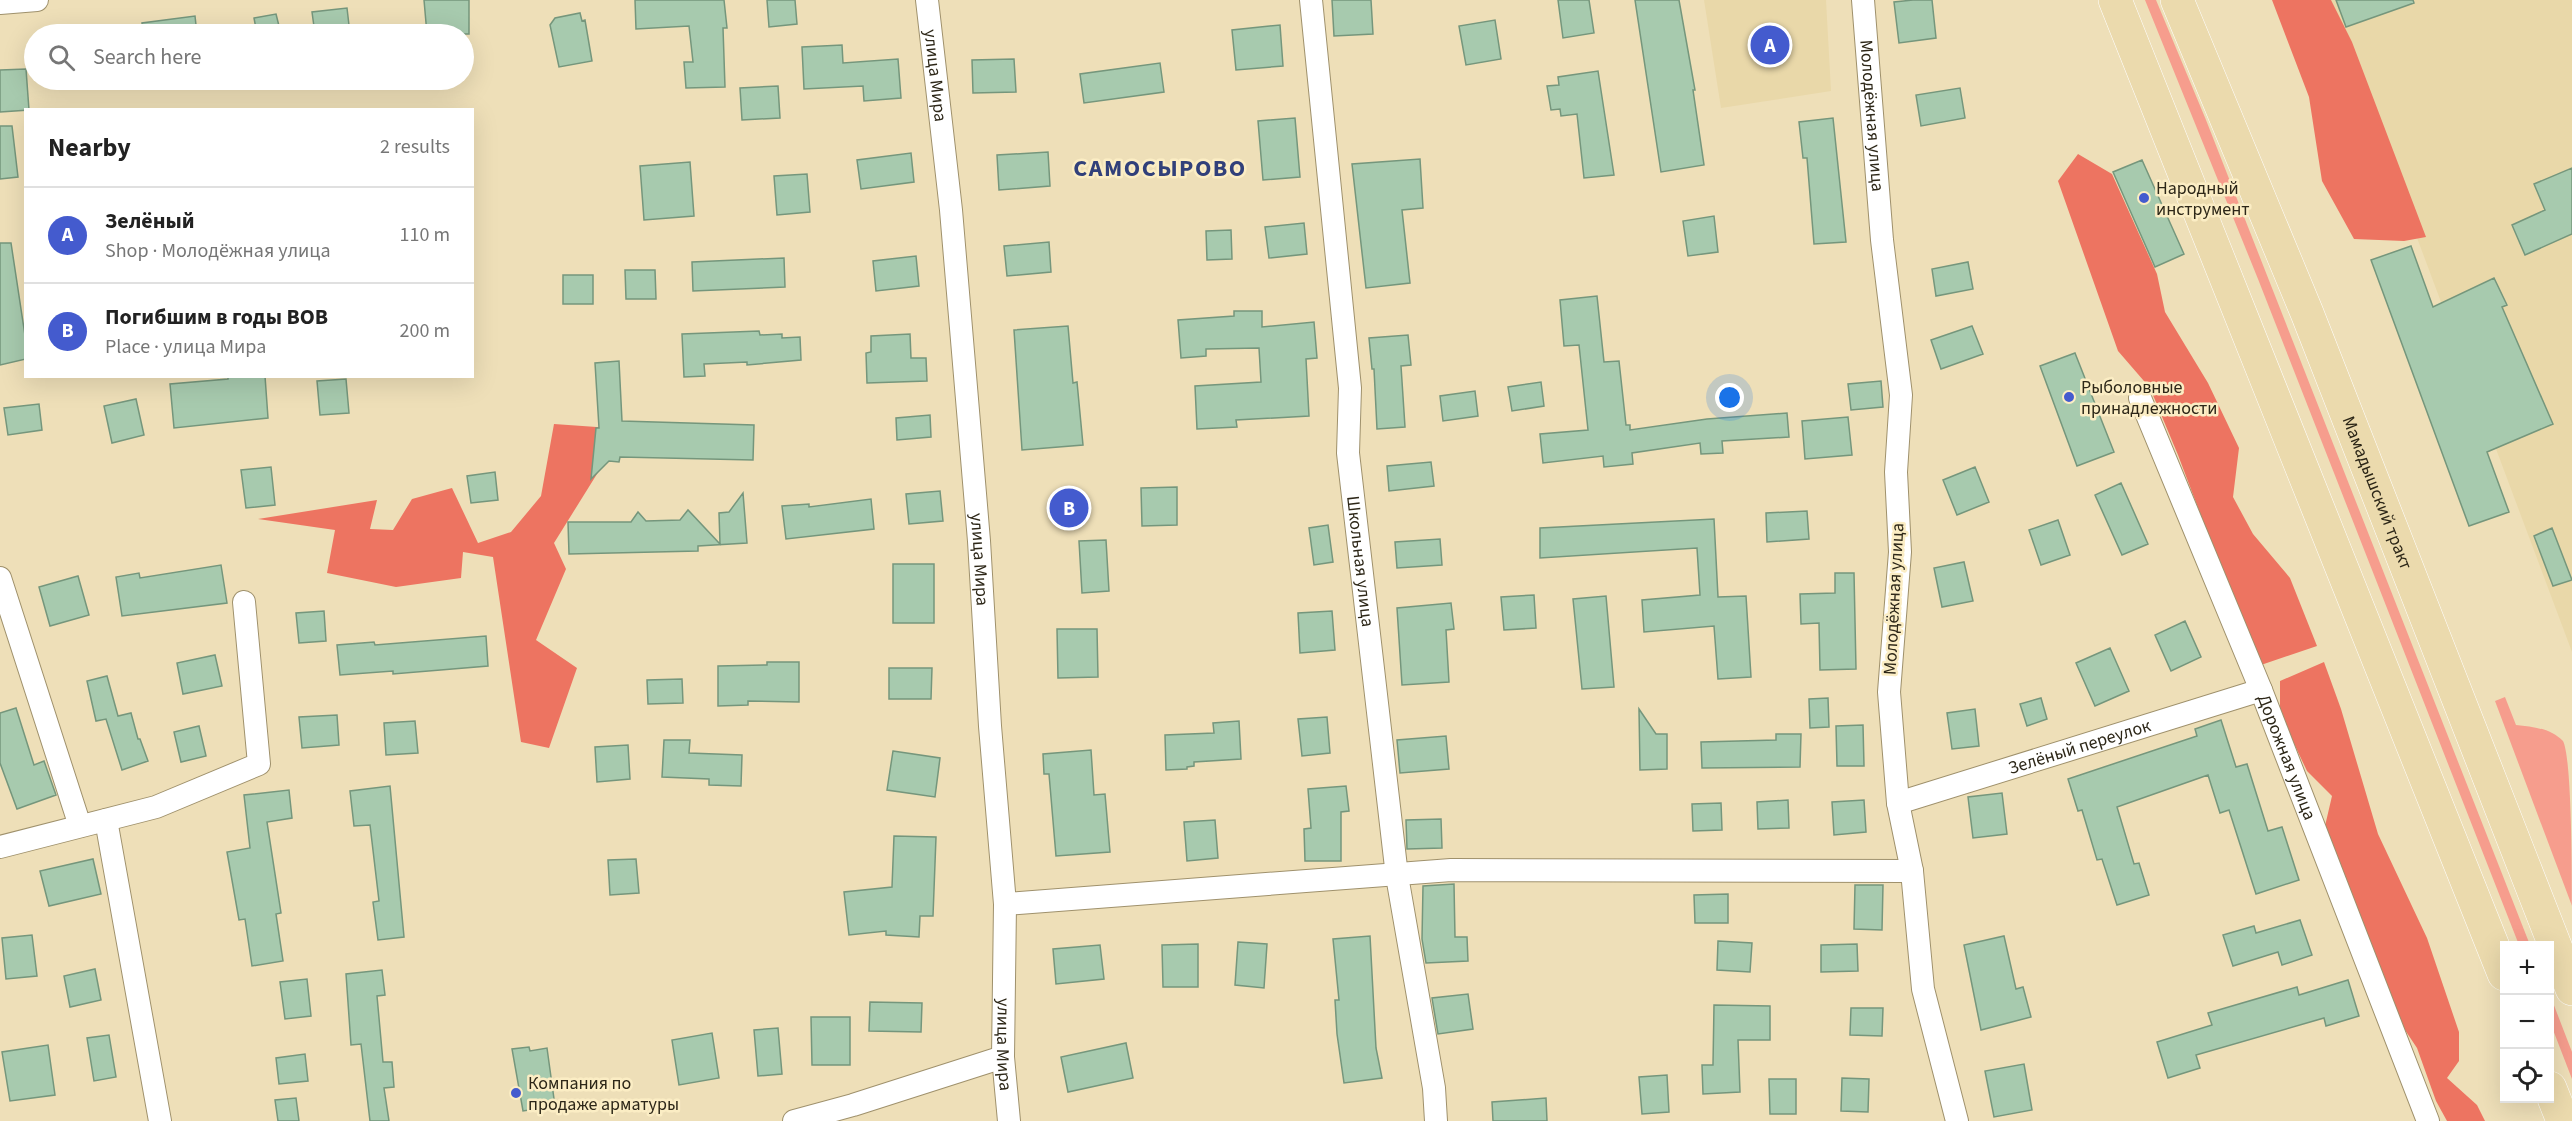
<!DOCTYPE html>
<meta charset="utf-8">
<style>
:root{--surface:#fff;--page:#f2f2f2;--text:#222;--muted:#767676;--line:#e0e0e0;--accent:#445bce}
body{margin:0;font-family:"Source Sans 3",sans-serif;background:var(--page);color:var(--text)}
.controls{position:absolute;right:18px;bottom:18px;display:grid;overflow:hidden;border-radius:0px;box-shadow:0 6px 24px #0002}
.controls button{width:54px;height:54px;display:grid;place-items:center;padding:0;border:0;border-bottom:2px solid var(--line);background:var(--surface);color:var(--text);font:30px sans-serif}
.you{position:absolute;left:1730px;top:398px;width:21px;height:21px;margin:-15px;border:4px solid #fff;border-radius:50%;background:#1a73e8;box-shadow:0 0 0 9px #1a73e833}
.badge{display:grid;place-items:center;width:39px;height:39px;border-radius:50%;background:var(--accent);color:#fff;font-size:20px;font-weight:700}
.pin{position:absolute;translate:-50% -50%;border:3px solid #fff;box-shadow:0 2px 6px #0006}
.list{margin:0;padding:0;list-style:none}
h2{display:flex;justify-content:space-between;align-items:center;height:78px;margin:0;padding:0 24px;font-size:26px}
h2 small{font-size:20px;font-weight:400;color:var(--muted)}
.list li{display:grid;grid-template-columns:39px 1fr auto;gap:18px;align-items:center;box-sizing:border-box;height:96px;padding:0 24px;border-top:2px solid var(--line)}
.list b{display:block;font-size:22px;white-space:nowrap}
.list p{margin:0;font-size:20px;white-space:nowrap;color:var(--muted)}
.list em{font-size:20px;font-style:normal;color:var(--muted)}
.icon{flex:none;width:33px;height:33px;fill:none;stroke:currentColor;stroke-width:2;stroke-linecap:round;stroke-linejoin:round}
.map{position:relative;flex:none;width:2572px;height:1121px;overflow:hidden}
.search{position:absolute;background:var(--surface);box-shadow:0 6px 24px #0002;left:24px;top:24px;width:450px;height:66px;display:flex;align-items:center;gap:15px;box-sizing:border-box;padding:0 21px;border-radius:33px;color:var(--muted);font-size:22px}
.panel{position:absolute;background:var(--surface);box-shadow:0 6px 24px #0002;left:24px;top:108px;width:450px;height:270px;border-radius:0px}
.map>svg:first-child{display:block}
.built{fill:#e9d8a9}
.green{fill:#f69d8d}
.forest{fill:#ed7461}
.building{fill:#a7caae;stroke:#75967c;stroke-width:1.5}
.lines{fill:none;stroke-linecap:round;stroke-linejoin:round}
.street-casing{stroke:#9f916c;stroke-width:24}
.primary-casing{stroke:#fff;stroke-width:34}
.street{stroke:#fff;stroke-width:22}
.primary{stroke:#ebdaad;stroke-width:33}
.poi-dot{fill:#445bce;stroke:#fbedc4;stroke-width:2}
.labels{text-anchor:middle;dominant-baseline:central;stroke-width:5;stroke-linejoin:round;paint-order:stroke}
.street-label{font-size:18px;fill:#2d2718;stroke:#fbedc4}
.poi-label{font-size:18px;fill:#2d2718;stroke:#fbedc4;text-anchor:start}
.district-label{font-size:24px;font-weight:bold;letter-spacing:1.5px;fill:#31407a;stroke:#fbedc4}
</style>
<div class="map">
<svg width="2572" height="1121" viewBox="0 0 2572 1121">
<rect width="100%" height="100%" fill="#eedfb8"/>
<path class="built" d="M1704 0H1826L1831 91 1721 108Z
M2328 0H2572V652Z"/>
<path class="green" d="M2145 0H2156L2206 120 2530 945H2519L2258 279Z
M2505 697 2516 725C2533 727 2550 728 2563 741 2572 758 2572 878 2572 906L2495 701Z
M2550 995 2572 1052V1079L2550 1022Z"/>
<path class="forest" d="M2272 0H2331L2352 42 2426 237 2404 241 2354 239 2322 181 2309 97Z
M2078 154 2112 174 2157 274 2165 312 2208 383 2239 448 2233 497 2253 534 2290 578 2317 646 2258 666 2178 455 2150 388 2118 351 2058 181Z
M554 424 625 429 554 543 566 569 536 640 577 668 549 748 521 742 493 557 463 552 461 578 396 587 327 573 335 530 258 519 377 500 370 529 393 530 412 499 452 488 478 543 511 532 541 496Z
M2324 662 2341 709 2378 834 2427 938 2459 1032V1061L2447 1078 2477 1105 2485 1121H2447L2436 1101 2417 1048 2399 1021 2325 826 2332 796 2307 771 2280 714V681Z"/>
<path class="building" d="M424 0H469V34H427Z
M635 0H724L727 28H723L725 87 686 88 684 62H693L689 26 636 29Z
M767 0H795L797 24 769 27Z
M1332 0H1371L1373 34 1334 36Z
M1558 0H1589L1594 33 1563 38Z
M1635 0H1679L1695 90H1693L1704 165 1661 172Z
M1913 0H1932L1936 38 1899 43 1894 2Z
M2336 0H2413L2414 3 2346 27Z
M347 8 350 34H315L312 12Z
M580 13 582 21 585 20 592 61 559 67 550 25 555 18Z
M276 14 281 34H257L254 18Z
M195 16 197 34H143L142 23Z
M1495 20 1501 59 1466 65 1459 26Z
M1280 25 1283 66 1236 70 1232 30Z
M842 45 843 63 898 59 901 98 864 101 863 86 804 89 802 47Z
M1014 59 1016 92 973 93 972 60Z
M1160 63 1164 92 1084 103 1080 74Z
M26 69 29 110 0 112V70Z
M1598 71 1614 175 1584 178 1577 114 1561 116 1560 109 1551 110 1547 86 1559 85 1558 77Z
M778 86 780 118 742 120 740 88Z
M1960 88 1965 118 1921 126 1916 95Z
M1295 118 1300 177 1263 180 1258 121Z
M1833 118 1846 242 1814 244 1807 158H1803L1799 122Z
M0 126H12L18 177 0 179Z
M1048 152 1050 186 999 190 997 155Z
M911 153 914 182 861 189 857 160Z
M1420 159 1423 208 1402 210 1410 283 1366 288 1352 164Z
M2142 160 2184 254 2155 267 2113 172Z
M690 162 694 216 644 220 640 166Z
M2572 168V234L2525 255 2512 225 2545 210 2534 184Z
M807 174 810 212 777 215 774 176Z
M1714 216 1718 252 1688 256 1683 221Z
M1304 223 1307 254 1269 258 1265 227Z
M1231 230 1232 259 1207 260 1206 231Z
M1049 242 1051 272 1007 276 1004 246Z
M0 243H11L26 342V359L0 365Z
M2411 246 2433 307 2494 278 2507 305 2502 307 2553 424 2487 452 2509 512 2469 526 2371 260Z
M916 256 919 286 876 291 873 261Z
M784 258 785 287 693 291 692 262Z
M1968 262 1973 289 1936 296 1932 269Z
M625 270H655L656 299H626Z
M563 275H593V304H563Z
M1597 296 1604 362 1619 361 1626 425H1630V430L1707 419 1787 413 1789 437 1722 441 1723 453 1701 454 1700 443 1632 453 1633 464 1604 467 1603 456 1543 463 1540 434 1588 430 1579 345 1564 346 1560 300Z
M1234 311H1262V327L1314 322 1317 358 1306 359 1309 416 1236 420 1237 427 1197 429 1195 386 1261 382 1259 348 1206 349V356L1181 358 1178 320 1234 316Z
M1068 326 1073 383 1077 382 1083 445 1022 450 1014 330Z
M1972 326 1983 354 1941 369 1931 340Z
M759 331 760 335 782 334V338L800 337 801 360 747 365V362L704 364 705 376 684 377 682 334Z
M910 334 911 358H926L927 381 867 383 866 353 871 352V336Z
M1408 335 1411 365 1401 366 1405 427 1377 429 1374 369H1372L1369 338Z
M2075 353 2114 452 2077 466 2040 366Z
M619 361 622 421 754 425 753 460 620 457 619 462 609 461 591 479 596 428H599L595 363Z
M228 376H265L268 418 174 428 170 384 228 379Z
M346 379 349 413 320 415 317 381Z
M1881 381 1883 407 1851 410 1848 384Z
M1541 382 1544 406 1512 411 1508 387Z
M1475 391 1478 416 1443 421 1440 396Z
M136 399 144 435 112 443 104 406Z
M39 404 42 430 8 435 4 408Z
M930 415 931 437 897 440 896 418Z
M1848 417 1852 455 1805 459 1802 421Z
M1431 462 1434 486 1389 491 1387 466Z
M271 467 275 505 246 508 241 470Z
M1975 467 1989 502 1957 515 1943 480Z
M495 472 498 500 471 503 467 476Z
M2121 483 2148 544 2122 555 2095 495Z
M1177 487V525L1142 526 1141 488Z
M940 491 943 521 909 524 906 494Z
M743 493 747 543 698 546V551L569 554 568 522H631L638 512 646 521 680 520 688 510 720 544 719 513 729 512Z
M871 499 874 529 786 539 782 506 809 504V507Z
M1807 511 1809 539 1767 542 1766 513Z
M1714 519 1718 597 1746 596 1751 677 1718 679 1714 626 1644 632 1642 600 1700 595 1697 548 1540 558V528Z
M2058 520 2070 555 2041 565 2029 530Z
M1328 525 1333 562 1314 565 1309 528Z
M2552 528 2572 580 2553 586 2534 536Z
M1440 539 1442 565 1397 568 1395 542Z
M1106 540 1109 591 1082 593 1079 541Z
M1964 562 1973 601 1942 607 1934 568Z
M893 564H934V623H893Z
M221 565 227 603 122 616 116 577 139 573 140 578Z
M1835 573H1854L1856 669 1820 670 1819 623 1801 624 1800 594 1835 593Z
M78 576 89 615 50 626 39 587Z
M1534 595 1536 628 1504 630 1501 597Z
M1606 596 1614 687 1582 689 1573 599Z
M1451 603 1454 629 1446 630 1449 682 1402 685 1397 608Z
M324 611 326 641 299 643 296 613Z
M1332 611 1335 650 1300 653 1298 613Z
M2185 621 2201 657 2171 671 2155 635Z
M1057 629H1097L1098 677 1058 678Z
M486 636 488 666 393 674V671L340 675 337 645 374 642 375 645Z
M2110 648 2129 691 2095 706 2076 663Z
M215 655 222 686 183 694 177 663Z
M767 662H799V702L748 701V705L718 706V666L767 665Z
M889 668H932L931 699H889Z
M107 676 118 716 131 713 138 739H140L148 761 122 770 106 719 96 721 87 681Z
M682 679 683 703 648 704 647 680Z
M1828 698 1829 727 1810 728 1809 699Z
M2041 698 2047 719 2027 726 2020 704Z
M16 708 34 765 44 761 56 795 17 809 0 763V713Z
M1639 709 1656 734H1667V769L1640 770Z
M1975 709 1979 746 1952 749 1947 713Z
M337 715 339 745 302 748 299 717Z
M1327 717 1330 753 1302 756 1298 719Z
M2221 720 2236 767 2247 764 2268 831 2282 827 2299 880 2256 894 2229 810 2220 813 2208 775 2117 807 2134 864 2139 863 2149 895 2117 905 2102 859 2097 860 2082 810 2078 811 2068 779 2197 736 2195 729Z
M415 721 418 753 386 755 384 723Z
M1239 721 1241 759 1194 762V766L1187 767V769L1166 770 1165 735 1214 733 1213 723Z
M1863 725 1864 766H1837L1836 726Z
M199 726 206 756 181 762 174 732Z
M1776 734H1801L1800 767 1702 768 1701 742 1776 740Z
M1446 736 1449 769 1400 773 1397 740Z
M664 740H690L689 753 742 755 741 786 709 785V779L662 777Z
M628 745 630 779 597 782 595 747Z
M1091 750 1094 795 1105 794 1110 852 1056 856 1049 774H1044L1043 754Z
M893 751 940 758 935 797 887 790Z
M390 786 404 937 378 940 373 902 379 901 370 825 354 826 350 791Z
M1346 786 1349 811 1341 812V861H1305L1304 829 1311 828 1308 789Z
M289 790 292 818 267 822 281 913 276 914 283 961 252 966 245 919 239 920 227 852 250 848 244 795Z
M2002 793 2007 834 1973 838 1968 797Z
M1788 800 1789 828 1758 829 1757 802Z
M1864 800 1866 832 1834 835 1832 802Z
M1721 803 1722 830 1693 831 1692 804Z
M1441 819 1442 848 1407 849 1406 820Z
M1215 820 1218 858 1187 861 1184 822Z
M894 836 936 837 933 916H920L919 937 886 935V931L849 935 844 892 892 887Z
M93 859 101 894 49 906 40 871Z
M636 859 639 893 610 895 608 860Z
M1454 884 1455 937H1467L1468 961 1426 963 1422 939 1423 886Z
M1855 885H1883L1882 930 1854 929Z
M1728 894V923H1695L1694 895Z
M2300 920 2312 955 2282 965 2278 952 2233 966 2223 935 2254 926 2256 933Z
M32 935 37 976 6 979 2 938Z
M1370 936 1376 1048 1382 1078 1344 1083 1337 1034 1335 1000H1339L1333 939Z
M2004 936 2016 989 2023 987 2031 1017 1981 1030 1964 945Z
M1718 941 1752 943 1750 972 1717 970Z
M1238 942 1267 944 1264 988 1235 985Z
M1198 944V987H1163L1162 945Z
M1857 944 1858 971 1821 972V945Z
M1100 945 1104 979 1056 984 1053 949Z
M95 969 101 1000 70 1007 64 976Z
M382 970 385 995 377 996 383 1062H392L394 1087 384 1088 389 1121H370L361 1044 351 1045 346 974Z
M307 979 311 1016 285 1019 280 982Z
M2348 980 2359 1016 2326 1026 2324 1018 2196 1055 2200 1068 2168 1078 2157 1042 2212 1025 2208 1013 2297 987 2299 995Z
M1468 994 1473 1029 1438 1034 1432 998Z
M870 1002 922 1003 921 1032 869 1031Z
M1714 1005 1770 1006V1040H1738L1740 1092 1703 1094 1702 1065H1713Z
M1851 1008H1883L1882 1036 1850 1035Z
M811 1017H850V1065H812Z
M778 1028 782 1074 758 1076 754 1030Z
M712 1033 719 1078 679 1085 672 1040Z
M109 1035 116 1077 94 1081 87 1038Z
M1126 1043 1133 1078 1068 1092 1061 1057Z
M48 1045 55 1095 10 1101 2 1052Z
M529 1047 530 1051 547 1048 555 1106 523 1111 512 1049Z
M305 1054 308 1081 279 1084 276 1058Z
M2024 1064 2032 1110 1994 1117 1985 1071Z
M1667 1075 1669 1112 1642 1114 1639 1077Z
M1842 1078 1869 1079 1868 1112 1841 1111Z
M1769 1079H1796V1114H1770Z
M296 1098 299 1121H278L275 1100Z
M1546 1098 1547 1121H1493L1492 1102Z"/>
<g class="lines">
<g class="street-casing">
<g id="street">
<path id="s1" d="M927 0 951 210 979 541 990 726 1005 904 1003 1057 1009 1121"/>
<path id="s2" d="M1311 0 1350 388 1348 453 1397 876 1434 1088 1436 1121"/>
<path id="s3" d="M1863 0 1882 240 1901 395 1896 472 1900 552 1889 692 1898 803 1912 871 1923 989 1957 1121"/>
<path d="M0 3 37 0"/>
<path id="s4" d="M2140 398 2261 690 2428 1121"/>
<path d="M0 578 80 826"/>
<path id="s5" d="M1898 803 2261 690"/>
<path d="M106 820 160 1121"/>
<path d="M0 847 156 807 259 764 244 602"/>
<path d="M1005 904 1451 870 1912 871"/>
<path d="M794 1121 853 1105 1003 1057"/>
</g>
</g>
<g class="primary-casing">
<g id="primary">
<path d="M2115 0 2504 974"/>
<path id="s6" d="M2177 0 2307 313 2572 989"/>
<path d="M2550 1088 2563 1121"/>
</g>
</g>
<use href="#street" class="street"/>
<use href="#primary" class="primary"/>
</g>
<g class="poi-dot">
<circle cx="2144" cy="198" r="6"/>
<circle cx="2069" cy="397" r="6"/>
<circle cx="516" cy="1093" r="6"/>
</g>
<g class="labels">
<g class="street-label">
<text stroke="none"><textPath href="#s1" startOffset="76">улица Мира</textPath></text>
<text stroke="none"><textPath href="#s3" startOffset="116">Молодёжная улица</textPath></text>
<text stroke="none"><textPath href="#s6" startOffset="532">Мамадышский тракт</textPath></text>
<text stroke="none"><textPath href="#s1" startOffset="562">улица Мира</textPath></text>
<text stroke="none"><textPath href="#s2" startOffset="564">Школьная улица</textPath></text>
<text transform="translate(1894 599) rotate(-87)">Молодёжная улица</text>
<text stroke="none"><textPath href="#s5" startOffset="190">Зелёный переулок</textPath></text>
<text stroke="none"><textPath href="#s4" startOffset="388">Дорожная улица</textPath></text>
<text stroke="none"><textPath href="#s1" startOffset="1048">улица Мира</textPath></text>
</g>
<g class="poi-label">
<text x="2156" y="188">Народный<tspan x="2156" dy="21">инструмент</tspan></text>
<text x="2081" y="387">Рыболовные<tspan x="2081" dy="21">принадлежности</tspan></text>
<text x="528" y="1083">Компания по<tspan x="528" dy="21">продаже арматуры</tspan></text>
</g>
<g class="district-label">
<text x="1160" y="168">САМОСЫРОВО</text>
</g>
</g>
</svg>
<div class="controls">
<button>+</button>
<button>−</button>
<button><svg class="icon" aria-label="locate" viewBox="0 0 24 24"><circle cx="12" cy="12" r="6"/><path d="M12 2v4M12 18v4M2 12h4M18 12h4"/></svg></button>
</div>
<div class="you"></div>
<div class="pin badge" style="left:1770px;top:45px">A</div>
<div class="pin badge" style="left:1069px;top:508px">B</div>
<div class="search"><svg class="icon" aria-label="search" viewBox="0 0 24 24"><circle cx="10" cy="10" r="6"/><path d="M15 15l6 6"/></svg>Search here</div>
<section class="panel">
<h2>Nearby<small>2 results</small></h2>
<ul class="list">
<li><span class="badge">A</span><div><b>Зелёный</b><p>Shop · Молодёжная улица</p></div><em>110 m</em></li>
<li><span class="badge">B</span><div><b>Погибшим в годы ВОВ</b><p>Place · улица Мира</p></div><em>200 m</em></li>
</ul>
</section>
</div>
